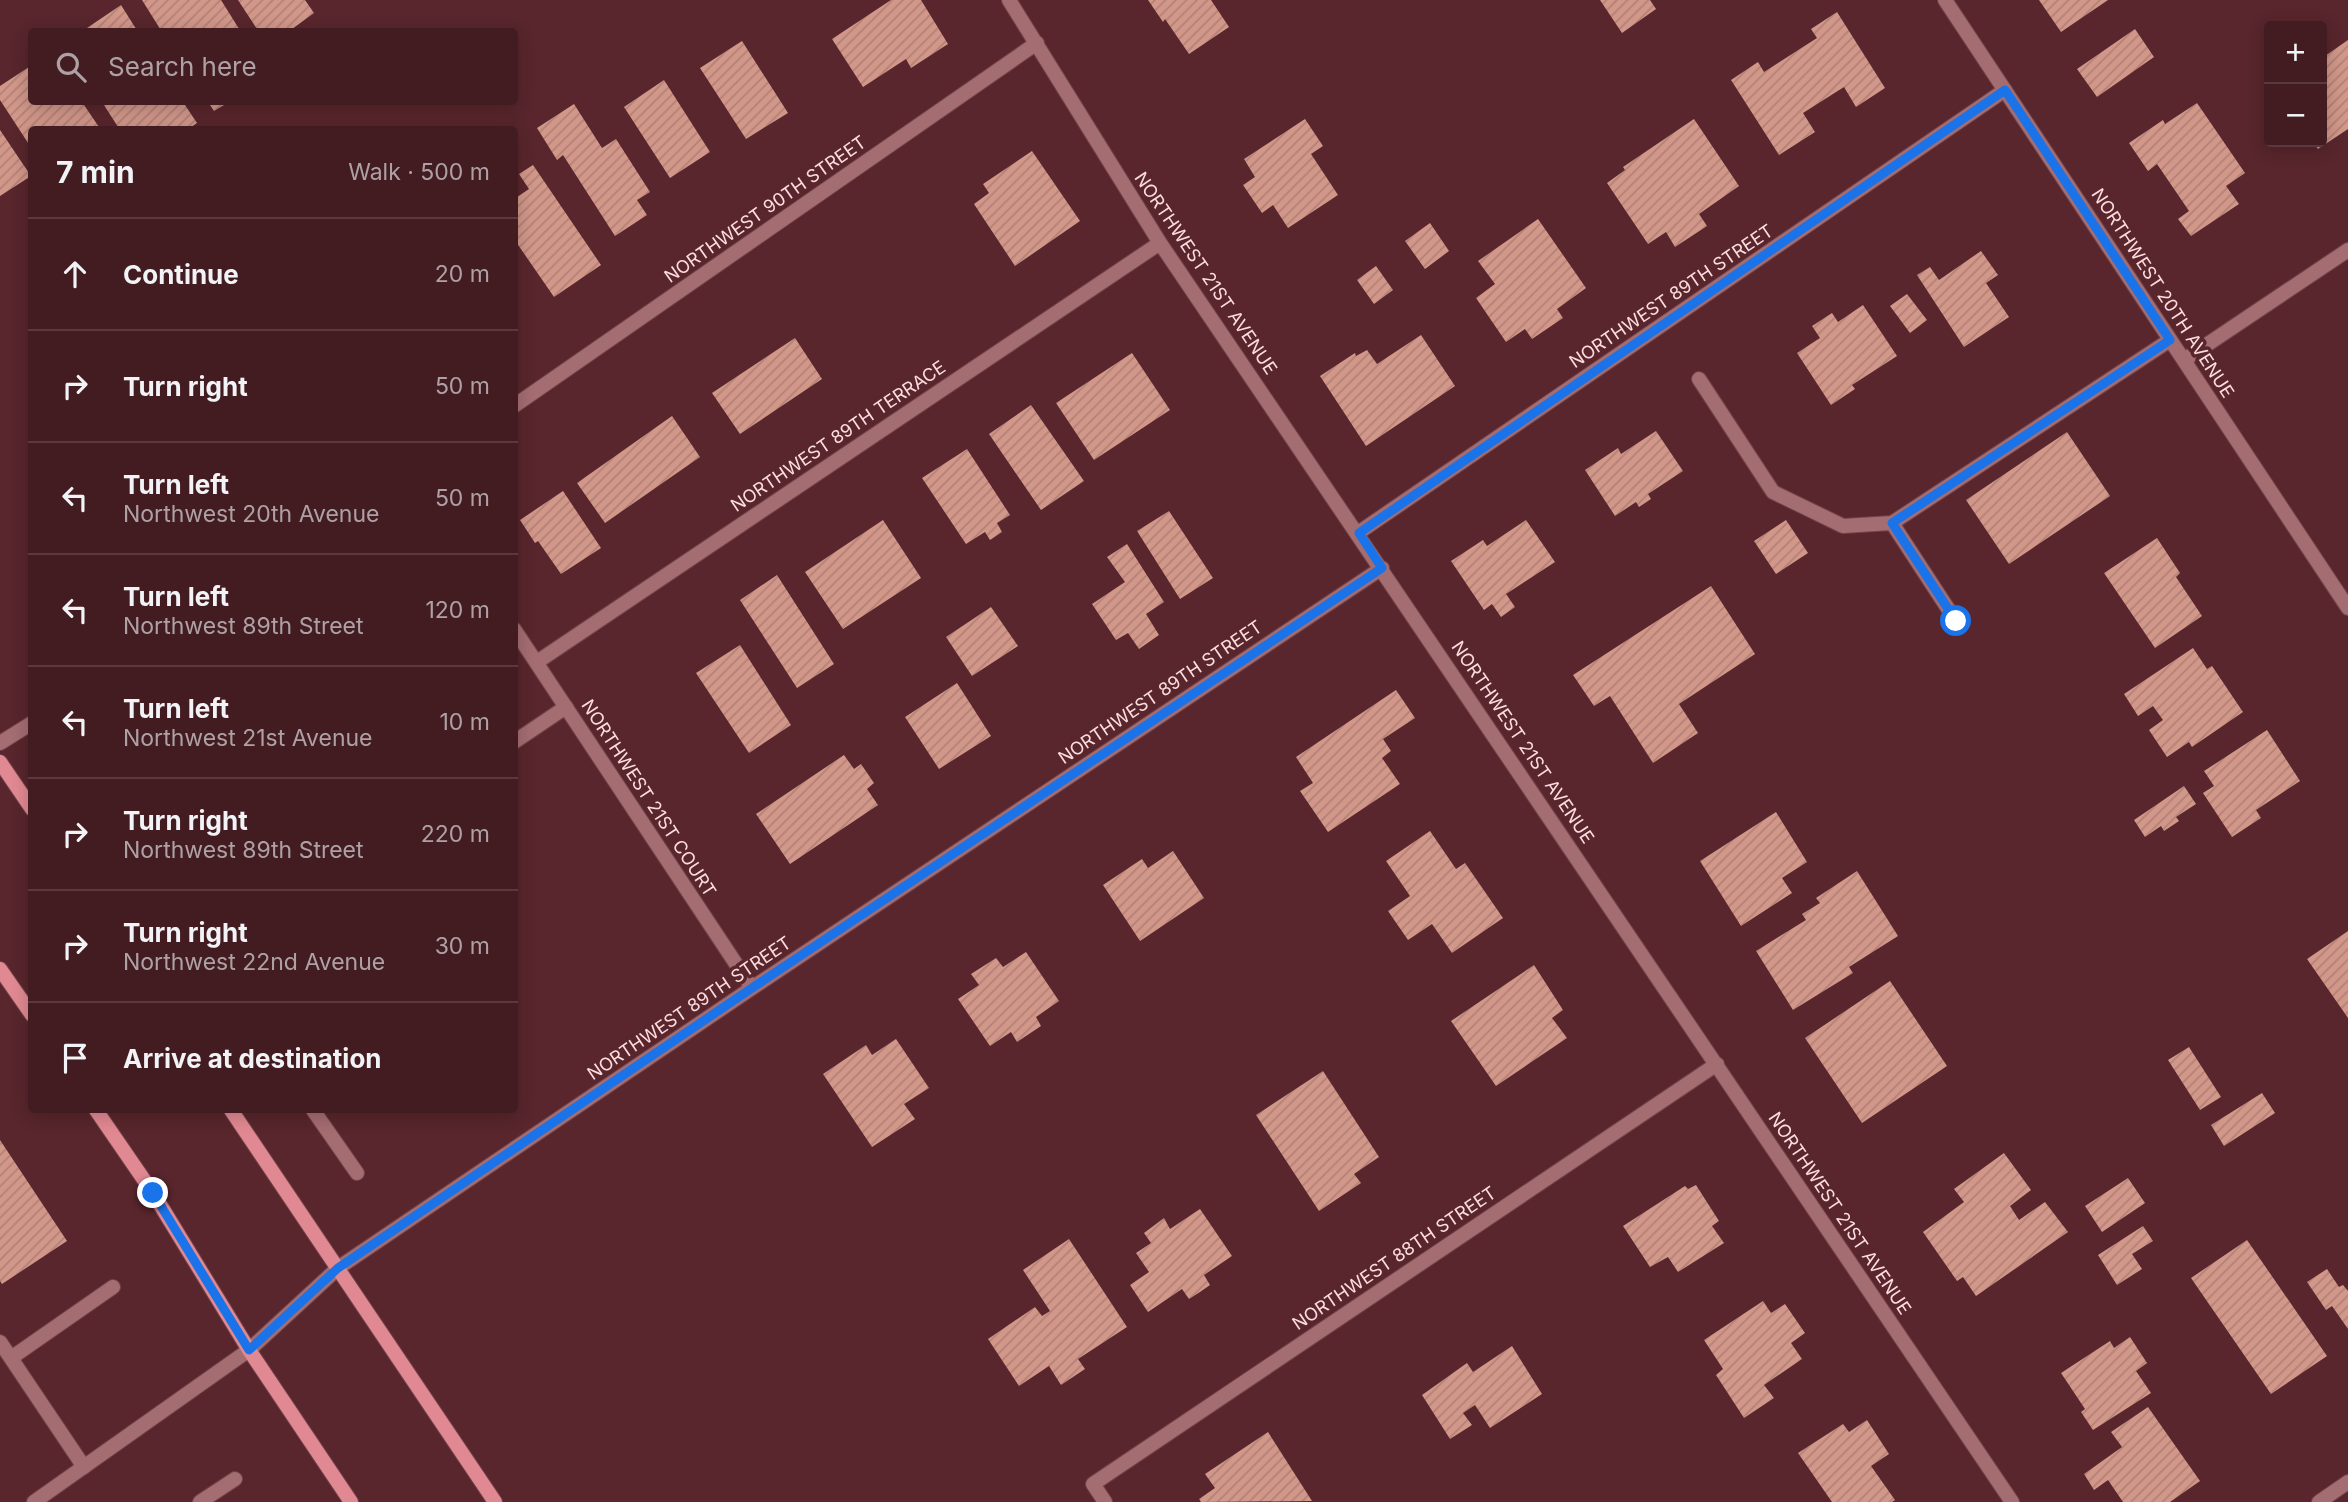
<!DOCTYPE html>
<meta charset="utf-8">
<style>
:root{--surface:#421c21;--page:#4c292e;--text:#f1f3f6;--muted:#aea1a5;--line:#5a3a3f}
body{margin:0;font-family:Inter,sans-serif;background:var(--page);color:var(--text)}
.controls{position:absolute;right:21px;top:21px;display:grid;overflow:hidden;border-radius:7px;box-shadow:0 4px 18px #0003}
.controls button{width:63px;height:63px;display:grid;place-items:center;padding:0;border:0;border-bottom:2px solid var(--line);background:var(--surface);color:var(--text);font:35px sans-serif}
.stop{position:absolute;width:21px;height:21px;margin:-16px;border:5px solid #1a73e8;border-radius:50%;background:#fff}
.stop.end{background:#1a73e8;border-color:#fff;box-shadow:0 2px 7px #0008}
.list{margin:0;padding:0;list-style:none}
h2{display:flex;justify-content:space-between;align-items:center;height:91px;margin:0;padding:0 28px;font-size:30px}
h2 small{font-size:23px;font-weight:400;color:var(--muted)}
.list li{display:grid;grid-template-columns:46px 1fr auto;gap:21px;align-items:center;box-sizing:border-box;height:112px;padding:0 28px;border-top:2px solid var(--line)}
.list b{display:block;font-size:26px;white-space:nowrap}
.list p{margin:0;font-size:23px;white-space:nowrap;color:var(--muted)}
.list em{font-size:23px;font-style:normal;color:var(--muted)}
.icon{flex:none;width:38px;height:38px;fill:none;stroke:currentColor;stroke-width:2;stroke-linecap:round;stroke-linejoin:round}
.map{position:relative;flex:none;width:2348px;height:1502px;overflow:hidden}
.search{position:absolute;background:var(--surface);box-shadow:0 4px 18px #0003;left:28px;top:28px;width:490px;height:77px;display:flex;align-items:center;gap:18px;box-sizing:border-box;padding:0 24px;border-radius:7px;color:var(--muted);font-size:26px}
.panel{position:absolute;background:var(--surface);box-shadow:0 4px 18px #0003;left:28px;top:126px;width:490px;height:987px;border-radius:7px}
.map>svg:first-child{display:block}
.building{fill:url(#building-hatch)}
.lines{fill:none;stroke-linecap:round;stroke-linejoin:round}
.service-casing{stroke:#734349;stroke-width:16}
.minor-casing{stroke:#734349;stroke-width:16}
.tertiary-casing{stroke:#734349;stroke-width:16}
.secondary-casing{stroke:#734349;stroke-width:16}
.service{stroke:#a46d72;stroke-width:14}
.minor{stroke:#a46d72;stroke-width:14}
.tertiary{stroke:#a46d72;stroke-width:14}
.secondary{stroke:#e18992;stroke-width:14}
.route{stroke:#1a73e8;stroke-width:9}
.labels{text-anchor:middle;dominant-baseline:central;stroke-width:7;stroke-linejoin:round;paint-order:stroke}
.street-label{font-size:18px;fill:#fedddf;stroke:#58262c}
</style>
<div class="map">
<svg width="2348" height="1502" viewBox="0 0 2348 1502">
<defs>
<pattern id="building-hatch" width="6" height="6" patternUnits="userSpaceOnUse" patternTransform="scale(1.75)"><rect width="6" height="6" fill="#d29789"/><path d="M-1 1l2-2M0 6l6-6M5 7l2-2" fill="none" stroke="#b08278"/></pattern>
</defs>
<rect width="100%" height="100%" fill="#58262c"/>
<path class="building" d="M142 0H221L241 32H162Z
M238 0H305L314 13 288 32H259Z
M891 0H921L948 44 911 68 906 59 863 87 832 39Z
M1148 0H1211L1229 27 1189 54 1165 19 1163 22Z
M1600 0H1650L1656 9 1622 33Z
M2039 0H2108L2061 32Z
M121 5 138 32H81Z
M1837 12 1885 88 1856 107 1844 87 1803 113 1815 132 1779 155 1731 80 1758 62 1764 72 1817 38 1811 29Z
M2135 29 2154 57 2097 97 2077 69Z
M2348 40V129L2318 149 2313 142H2322V58Z
M742 41 788 113 746 139 700 68Z
M32 65V102H82L101 130H32V149L0 100V86Z
M664 80 710 152 670 178 624 107Z
M102 102H183L197 123 187 130H120Z
M208 102H229L214 111Z
M2197 103 2245 173 2226 186 2239 204 2191 236 2178 219 2189 211 2157 164 2148 171 2129 143 2163 120 2165 124Z
M574 104 602 148 616 139 650 192 637 200 647 215 615 236 563 155 557 160 537 128Z
M1305 119 1323 146 1311 154 1338 195 1288 228 1273 205 1262 213 1243 185 1255 177 1244 159Z
M1694 119 1739 186 1699 214 1707 226 1675 247 1666 232 1648 244 1607 183 1625 170 1623 167Z
M0 130 31 176 0 196Z
M1032 151 1080 221 1015 266 974 204 989 193 983 184Z
M533 165 601 265 554 297 514 239V199L529 189 519 174Z
M1538 219 1586 288 1557 309 1563 318 1532 339 1525 329 1506 342 1476 298 1495 284 1478 261Z
M1430 223 1449 251 1425 269 1405 241Z
M1981 251 1998 275 1986 283 2009 317 1964 347 1917 275 1930 267 1939 280Z
M1376 266 1393 290 1374 304 1357 280Z
M1907 294 1927 320 1910 333 1890 306Z
M1863 305 1897 356 1852 385 1855 389 1831 405 1797 353 1820 338 1812 326 1832 313 1838 322Z
M1421 335 1455 386 1366 446 1320 376 1355 353 1356 356 1367 350 1377 364Z
M795 338 822 379 740 434 712 393Z
M1132 353 1170 410 1094 460 1056 403Z
M1031 405 1084 481 1041 510 989 434Z
M672 416 700 457 605 523 577 483Z
M1656 431 1683 471 1648 494 1651 499 1639 507 1636 502 1615 516 1585 470 1618 448 1621 454Z
M2067 432 2110 496 2009 564 1966 500Z
M967 449 1010 515 997 523 1002 532 990 540 985 532 966 544 922 478Z
M563 491 601 548 561 574 538 541 535 543 520 520Z
M1169 511 1213 578 1180 599 1137 531Z
M883 520 921 578 843 629 805 572Z
M1526 520 1555 562 1506 594 1515 607 1501 617 1492 604 1484 610 1451 561 1483 540 1487 546Z
M1786 520 1808 553 1776 574 1754 541Z
M2157 538 2180 573 2176 577 2202 616 2155 648 2104 573Z
M1127 544 1164 602 1146 614 1159 635 1139 649 1128 633 1116 640 1092 604 1125 582 1107 557Z
M777 575 834 664 797 688 740 600Z
M1711 586 1755 654 1679 704 1698 733 1653 763 1610 696 1594 706 1573 675Z
M991 607 1018 646 972 676 946 637Z
M740 645 791 725 749 753 696 673Z
M2193 648 2207 669 2212 666 2243 712 2192 747 2189 742 2167 757 2149 730 2163 720 2153 706 2138 716 2124 694Z
M957 683 991 736 939 769 905 717Z
M1396 690 1415 718 1383 739 1391 751 1382 758 1400 784 1328 832 1300 791 1313 783 1296 757Z
M2267 730 2300 781 2256 810 2261 818 2232 837 2203 793 2214 786 2204 771Z
M844 755 854 769 861 764 874 783 867 789 878 805 790 864 756 814Z
M2184 786 2196 804 2176 817 2179 821 2164 831 2161 826 2145 837 2134 820Z
M1776 812 1807 862 1782 878 1792 893 1741 926 1700 861Z
M1430 831 1456 869 1465 863 1503 918 1452 953 1432 924 1408 940 1388 911 1410 896 1386 861Z
M1173 851 1204 898 1140 941 1103 885 1142 859 1148 868Z
M1857 871 1898 936 1849 967 1853 973 1793 1010 1756 951 1806 920 1802 914 1820 903 1816 898Z
M2348 931V1018L2307 959Z
M1026 952 1059 1001 1036 1017 1041 1026 1017 1042 1011 1032 990 1046 958 999 979 985 971 974 996 958 1003 967Z
M1534 965 1563 1010 1552 1018 1567 1038 1496 1086 1451 1021Z
M1890 981 1947 1066 1862 1123 1805 1038Z
M896 1039 929 1088 904 1104 915 1119 872 1147 823 1074 866 1045 872 1055Z
M2189 1047 2221 1097 2200 1110 2168 1060Z
M1323 1071 1379 1157 1354 1174 1361 1183 1319 1211 1256 1115Z
M2262 1093 2275 1113 2224 1146 2211 1125Z
M0 1140 67 1241 2 1284 0 1281Z
M2004 1153 2031 1190 2010 1206 2019 1220 2045 1202 2068 1232 1976 1296 1963 1277 1957 1281 1923 1232 1964 1202 1954 1189Z
M2128 1178 2145 1203 2102 1232 2085 1206Z
M1696 1185 1719 1221 1712 1226 1724 1243 1678 1272 1668 1257 1650 1267 1623 1226 1685 1186 1688 1189Z
M1200 1209 1232 1256 1204 1275 1210 1285 1200 1292 1189 1299 1182 1289 1148 1312 1130 1285 1149 1272 1136 1253 1151 1243 1144 1233 1164 1218 1170 1229Z
M2143 1226 2153 1241 2132 1254 2142 1269 2117 1285 2098 1255Z
M1069 1239 1127 1327 1078 1359 1085 1369 1061 1385 1049 1366 1019 1386 988 1339 1035 1307 1042 1316 1050 1311 1023 1270Z
M2247 1240 2327 1356 2271 1394 2191 1278Z
M2327 1269 2339 1287 2343 1285 2348 1291V1329L2332 1306 2326 1310 2307 1282Z
M1763 1301 1771 1313 1785 1304 1805 1333 1791 1343 1802 1359 1764 1385 1774 1398 1744 1418 1716 1375 1723 1369 1704 1340Z
M2130 1337 2147 1363 2136 1371 2151 1393 2093 1430 2081 1412 2085 1409 2061 1373 2110 1341 2114 1348Z
M1512 1346 1542 1394 1490 1428 1475 1405 1463 1413 1472 1425 1450 1439 1422 1395 1467 1363 1473 1372Z
M2148 1407 2200 1481 2170 1502H2123L2108 1480 2094 1490 2084 1474 2122 1447 2111 1432Z
M1867 1420 1889 1454 1871 1466 1895 1500 1892 1502H1832L1798 1453 1843 1424 1849 1432Z
M1268 1432 1312 1501 1201 1502 1199 1499 1215 1488 1205 1474Z"/>
<g class="lines">
<g class="service-casing">
<path id="service" d="M1699 379 1773 492 1843 526 1892 523
M1956 621 1892 523 2170 340
M514 742 566 707
M313 1110 357 1173
M0 1342 84 1467
M11 1358 113 1287
M200 1502 235 1479"/>
</g>
<g class="minor-casing">
<path id="minor" d="M1009 0 1160 243 2012 1502
M1945 0 2348 608
M2184 360 2348 250
M514 406 1037 43
M1358 533 2005 90
M514 629 752 988
M537 662 1160 243
M0 743 32 723
M34 1502 249 1350 338 1268 752 988 1382 568
M1105 1502 1093 1484 1717 1064"/>
</g>
<g class="tertiary-casing">
<path id="tertiary" d="M2319 1502 2348 1482"/>
</g>
<g class="secondary-casing">
<path id="secondary" d="M0 762 32 809
M0 969 32 1015
M96 1110 153 1193 249 1350 351 1502
M231 1110 495 1502"/>
</g>
<use href="#service" class="service"/>
<use href="#minor" class="minor"/>
<use href="#tertiary" class="tertiary"/>
<use href="#secondary" class="secondary"/>
</g>
<g class="lines">
<path class="route" d="M153 1193 249 1350 338 1268 752 988 1382 568 1359 533 2005 90 2170 340 1892 523 1956 621"/>
</g>
<g class="labels">
<g class="street-label">
<text transform="translate(765 209) rotate(-35)">NORTHWEST 90TH STREET</text>
<text transform="translate(1206 273) rotate(56)">NORTHWEST 21ST AVENUE</text>
<text transform="translate(2163 293) rotate(57)">NORTHWEST 20TH AVENUE</text>
<text transform="translate(1671 296) rotate(-34)">NORTHWEST 89TH STREET</text>
<text transform="translate(838 436) rotate(-34)">NORTHWEST 89TH TERRACE</text>
<text transform="translate(1160 692) rotate(-34)">NORTHWEST 89TH STREET</text>
<text transform="translate(1523 742) rotate(56)">NORTHWEST 21ST AVENUE</text>
<text transform="translate(649 798) rotate(57)">NORTHWEST 21ST COURT</text>
<text transform="translate(689 1008) rotate(-34)">NORTHWEST 89TH STREET</text>
<text transform="translate(1840 1213) rotate(56)">NORTHWEST 21ST AVENUE</text>
<text transform="translate(1394 1258) rotate(-34)">NORTHWEST 88TH STREET</text>
</g>
</g>
</svg>
<div class="controls">
<button>+</button>
<button>−</button>
</div>
<div class="stop" style="left:1956px;top:621px"></div>
<div class="stop end" style="left:153px;top:1193px"></div>
<div class="search"><svg class="icon" aria-label="search" viewBox="0 0 24 24"><circle cx="10" cy="10" r="6"/><path d="M15 15l6 6"/></svg>Search here</div>
<section class="panel">
<h2>7 min<small>Walk · 500 m</small></h2>
<ul class="list">
<li><svg class="icon" aria-label="ahead" viewBox="0 0 24 24"><path d="M12 20V5M6 11l6-6 6 6"/></svg><div><b>Continue</b></div><em>20 m</em></li>
<li><svg class="icon" aria-label="right" viewBox="0 0 24 24"><path d="M7 20v-9h11M14 6l5 5-5 5"/></svg><div><b>Turn right</b></div><em>50 m</em></li>
<li><svg class="icon" aria-label="left" viewBox="0 0 24 24"><path d="M17 20v-9H6M10 6l-5 5 5 5"/></svg><div><b>Turn left</b><p>Northwest 20th Avenue</p></div><em>50 m</em></li>
<li><svg class="icon" aria-label="left" viewBox="0 0 24 24"><path d="M17 20v-9H6M10 6l-5 5 5 5"/></svg><div><b>Turn left</b><p>Northwest 89th Street</p></div><em>120 m</em></li>
<li><svg class="icon" aria-label="left" viewBox="0 0 24 24"><path d="M17 20v-9H6M10 6l-5 5 5 5"/></svg><div><b>Turn left</b><p>Northwest 21st Avenue</p></div><em>10 m</em></li>
<li><svg class="icon" aria-label="right" viewBox="0 0 24 24"><path d="M7 20v-9h11M14 6l5 5-5 5"/></svg><div><b>Turn right</b><p>Northwest 89th Street</p></div><em>220 m</em></li>
<li><svg class="icon" aria-label="right" viewBox="0 0 24 24"><path d="M7 20v-9h11M14 6l5 5-5 5"/></svg><div><b>Turn right</b><p>Northwest 22nd Avenue</p></div><em>30 m</em></li>
<li><svg class="icon" aria-label="arrive" viewBox="0 0 24 24"><path d="M6 21V4h12l-3 4 3 4H6"/></svg><div><b>Arrive at destination</b></div></li>
</ul>
</section>
</div>
